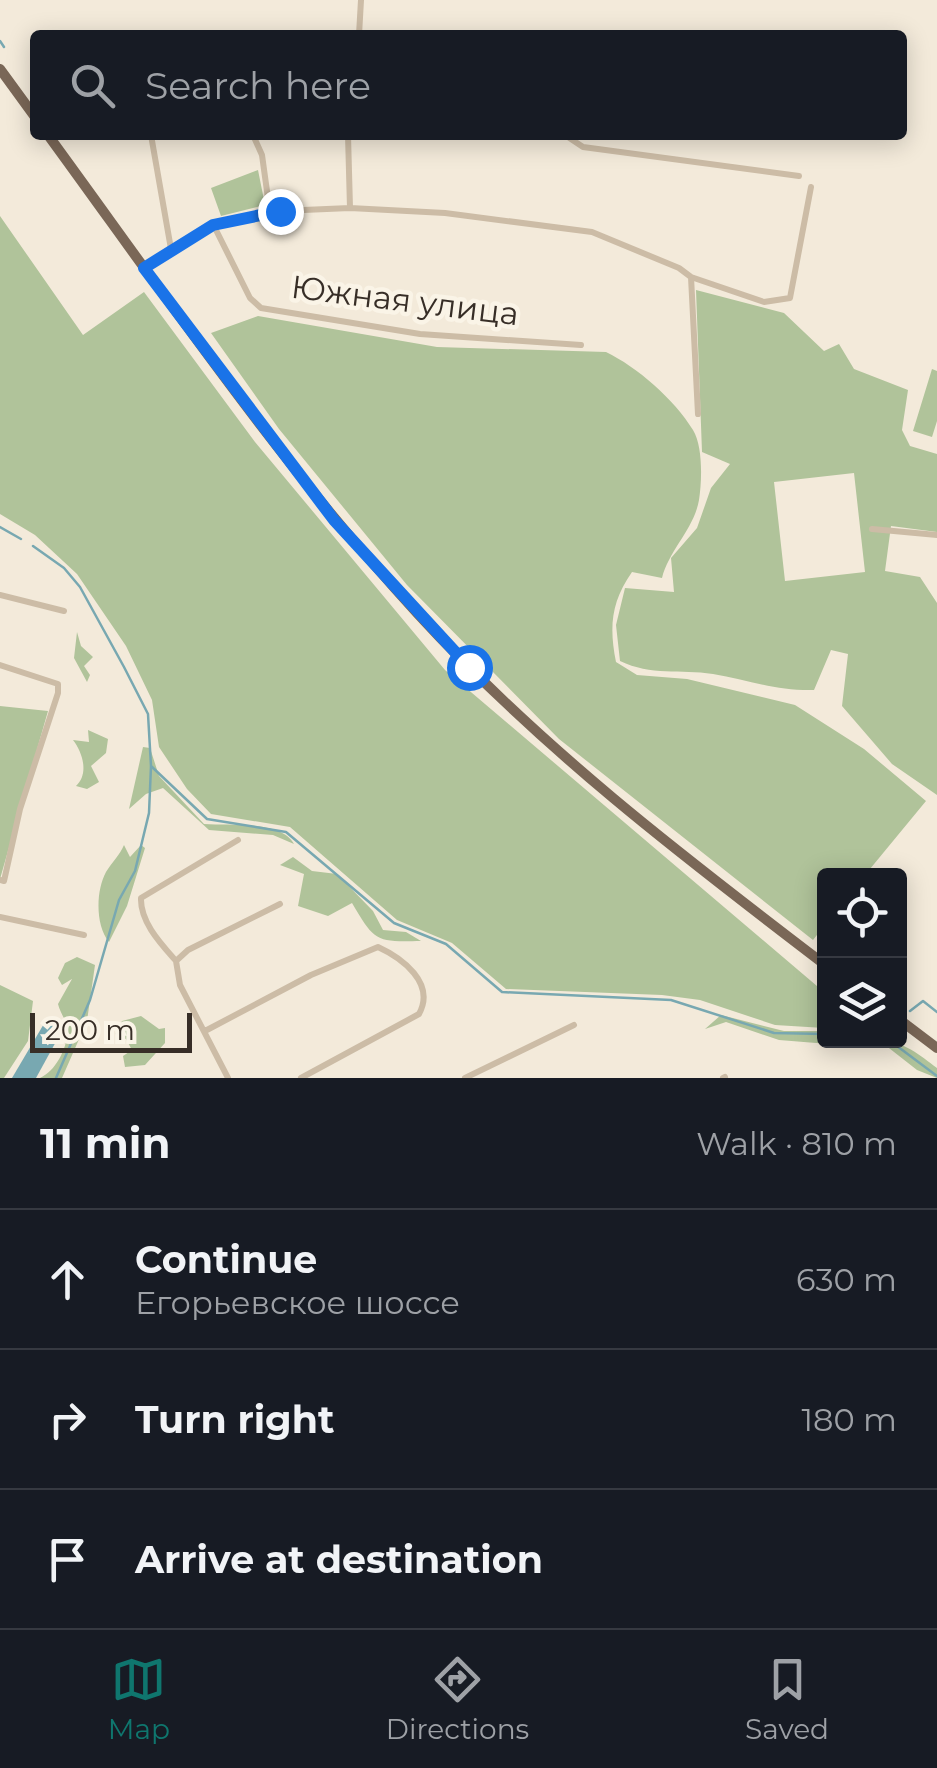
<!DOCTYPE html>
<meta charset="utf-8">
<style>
:root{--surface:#171b24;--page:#20242c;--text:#f1f3f6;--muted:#9ea1a6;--line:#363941;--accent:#0f766e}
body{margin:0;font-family:Montserrat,sans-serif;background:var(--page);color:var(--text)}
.controls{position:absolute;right:30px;bottom:30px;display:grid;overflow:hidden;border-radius:10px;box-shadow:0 5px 25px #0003}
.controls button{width:90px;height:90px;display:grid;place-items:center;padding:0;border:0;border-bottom:2px solid var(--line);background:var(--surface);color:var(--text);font:50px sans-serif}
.scale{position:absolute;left:30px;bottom:25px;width:162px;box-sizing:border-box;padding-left:10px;border:5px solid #372e27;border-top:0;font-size:28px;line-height:35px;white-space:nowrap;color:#372e27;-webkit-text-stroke:8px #faf4e7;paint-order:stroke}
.stop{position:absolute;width:30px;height:30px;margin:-22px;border:8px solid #1a73e8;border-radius:50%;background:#fff}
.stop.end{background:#1a73e8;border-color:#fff;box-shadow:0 2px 10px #0008}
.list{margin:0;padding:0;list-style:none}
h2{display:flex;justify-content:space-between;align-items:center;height:130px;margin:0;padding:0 40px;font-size:42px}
h2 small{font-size:32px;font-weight:400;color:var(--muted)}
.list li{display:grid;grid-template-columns:65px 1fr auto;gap:30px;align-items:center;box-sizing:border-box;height:140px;padding:0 40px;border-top:2px solid var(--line)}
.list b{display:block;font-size:38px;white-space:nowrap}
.list p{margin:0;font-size:32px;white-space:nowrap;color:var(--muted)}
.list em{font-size:32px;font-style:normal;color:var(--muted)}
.icon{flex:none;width:55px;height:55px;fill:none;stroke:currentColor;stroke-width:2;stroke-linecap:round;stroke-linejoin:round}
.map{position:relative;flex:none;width:937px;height:1078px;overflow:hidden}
.search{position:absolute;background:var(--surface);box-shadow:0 5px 25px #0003;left:30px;right:30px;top:30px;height:110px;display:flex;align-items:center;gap:25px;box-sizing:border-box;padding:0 35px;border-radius:10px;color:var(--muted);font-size:38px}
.sheet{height:550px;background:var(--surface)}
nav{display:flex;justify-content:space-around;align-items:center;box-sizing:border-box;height:140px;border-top:2px solid var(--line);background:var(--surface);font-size:28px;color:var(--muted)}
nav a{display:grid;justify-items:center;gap:5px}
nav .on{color:var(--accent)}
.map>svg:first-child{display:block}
.green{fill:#b0c39a;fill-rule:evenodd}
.water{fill:#78a8b1}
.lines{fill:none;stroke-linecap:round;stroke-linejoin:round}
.stream{stroke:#78a8b1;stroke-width:2.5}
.minor{stroke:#ccbca6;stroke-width:6}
.primary{stroke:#7a6757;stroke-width:10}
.route{stroke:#1a73e8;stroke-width:12}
.labels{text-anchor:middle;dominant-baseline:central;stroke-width:9;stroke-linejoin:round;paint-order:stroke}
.street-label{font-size:32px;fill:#372e27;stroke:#faf4e7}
</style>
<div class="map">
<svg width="937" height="1078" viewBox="0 0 937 1078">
<rect width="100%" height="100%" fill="#f3eada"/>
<path class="green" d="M258 170 265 205 221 216 211 188Z
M0 216 83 335 144 292 255 442 445 670 824 992V1028L775 1025 700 1000 662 995 506 989 452 943 397 920 290 827 211 814 187 789 159 747 152 700 126 646 77 574 35 535 0 514Z
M696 290 784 313 824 351 839 344 854 369 908 390 902 430 910 446 937 454V532L891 526 885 571 920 577 937 603V795L892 764 842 706 848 654 831 650 814 690C777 691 748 680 713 674 680 669 651 676 620 661L616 625 625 588 674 592 671 558 697 528 711 488 730 464 702 452ZM854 473 865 572 785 581 774 482Z
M258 316 437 347 606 352C637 367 674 399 693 430 703 446 702 481 699 500 694 529 669 550 662 578L632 572C611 602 609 627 616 662L637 675 687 679 795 705 864 749 926 801 865 875 824 876V926L813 940 559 739 407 585 279 429 211 333Z
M932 369 937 371V421L932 437 913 431Z
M77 632 81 646 93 657 84 666 90 675 87 682 74 658Z
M0 706 48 711 0 879Z
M88 730 108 739 106 753 91 766 99 782 87 789 76 786C89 774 83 753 73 740L89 742Z
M143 747 150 748 159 776 204 824C229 826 281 820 294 844L273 835 209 830 163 788 146 794 129 809Z
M124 845 130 857 141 845 145 848 127 906 109 942C95 925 96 890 106 872 112 862 120 855 124 845Z
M293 857 312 871 337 874 373 911 383 930 406 932 421 941C376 942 375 942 352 903L328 916 298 906 304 874 280 865Z
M77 957 95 965 87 1021 62 1078H40C56 1071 69 1046 67 1028 66 1019 60 1013 58 1004L72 979 62 985 58 978 65 963Z
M0 985 33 1001 28 1041 4 1078H0Z
M721 1015 784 1031H824V1040L867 1041 841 1045 779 1040 726 1022 705 1029Z
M141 1016 159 1029 165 1028V1043L145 1065 125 1067 123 1056 132 1050 126 1039 115 1034 122 1021Z
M880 1041C902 1040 920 1055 937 1068V1078L917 1070Z"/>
<path class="water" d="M45 1022 64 1027 36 1078H12Z"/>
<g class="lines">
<path class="stream" d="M0 41 4 47
M0 527 21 539
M33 546 64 568 80 587 124 667 148 714 151 766 149 813 135 871 119 900 90 1000 56 1078
M151 766 207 819 286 832 394 923 446 944 502 992 671 1000 774 1033 824 1034
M910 1011 923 1001 937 1012
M889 1040 937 1076"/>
<path class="minor" d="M359 35 361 0
M151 135 171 249
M253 135 262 155 270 213
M348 135 350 208
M565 135 583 147 799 176
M214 226 250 298 261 308 420 334 581 345
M145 268 213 225 280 211 350 208 445 213 592 232 679 268 691 277 698 414
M691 277 764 302 790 298 811 187
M872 529 937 535
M0 595 64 611
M0 665 58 684V693L20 809 4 881 0 880
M0 917 84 935
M176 961C161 944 140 922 141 898L238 840
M176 961 180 985 228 1078
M176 961 188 950 280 904
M205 1031 311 975 378 947C402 958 436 983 419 1014L301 1078
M465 1078 574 1025
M723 1078 725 1077"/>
<path class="primary" d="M0 69 35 117
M48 135C167 298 281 465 418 614 540 747 681 855 824 964
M900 1020 937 1048"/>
</g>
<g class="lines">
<path class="route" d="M280 211 213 225 144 268 334 520 469 667"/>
</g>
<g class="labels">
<g class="street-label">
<text transform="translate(405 300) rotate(7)">Южная улица</text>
</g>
</g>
</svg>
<div class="controls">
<button><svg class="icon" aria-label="locate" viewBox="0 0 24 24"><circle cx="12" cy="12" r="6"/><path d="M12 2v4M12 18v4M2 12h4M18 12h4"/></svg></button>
<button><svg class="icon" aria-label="layers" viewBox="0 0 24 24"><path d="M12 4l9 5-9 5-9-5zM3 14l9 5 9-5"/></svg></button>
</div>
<div class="scale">200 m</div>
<div class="stop" style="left:469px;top:667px"></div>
<div class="stop end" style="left:280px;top:211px"></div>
<div class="search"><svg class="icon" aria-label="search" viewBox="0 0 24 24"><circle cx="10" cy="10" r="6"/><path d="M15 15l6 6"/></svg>Search here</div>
</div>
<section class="sheet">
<h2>11 min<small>Walk · 810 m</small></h2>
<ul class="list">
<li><svg class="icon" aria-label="ahead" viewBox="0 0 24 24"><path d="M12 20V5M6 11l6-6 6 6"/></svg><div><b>Continue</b><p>Егорьевское шоссе</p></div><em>630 m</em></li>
<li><svg class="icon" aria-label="right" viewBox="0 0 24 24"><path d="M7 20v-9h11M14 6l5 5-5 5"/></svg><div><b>Turn right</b></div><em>180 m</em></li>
<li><svg class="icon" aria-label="arrive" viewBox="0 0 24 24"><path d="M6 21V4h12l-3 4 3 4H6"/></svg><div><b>Arrive at destination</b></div></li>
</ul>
</section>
<nav>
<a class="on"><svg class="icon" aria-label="map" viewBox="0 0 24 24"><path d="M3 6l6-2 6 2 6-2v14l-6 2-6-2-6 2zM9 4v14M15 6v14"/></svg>Map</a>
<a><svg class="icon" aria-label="directions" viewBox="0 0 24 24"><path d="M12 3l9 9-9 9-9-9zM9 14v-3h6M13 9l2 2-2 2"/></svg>Directions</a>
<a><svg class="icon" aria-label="saved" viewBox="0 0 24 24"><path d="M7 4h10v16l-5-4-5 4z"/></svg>Saved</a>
</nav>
